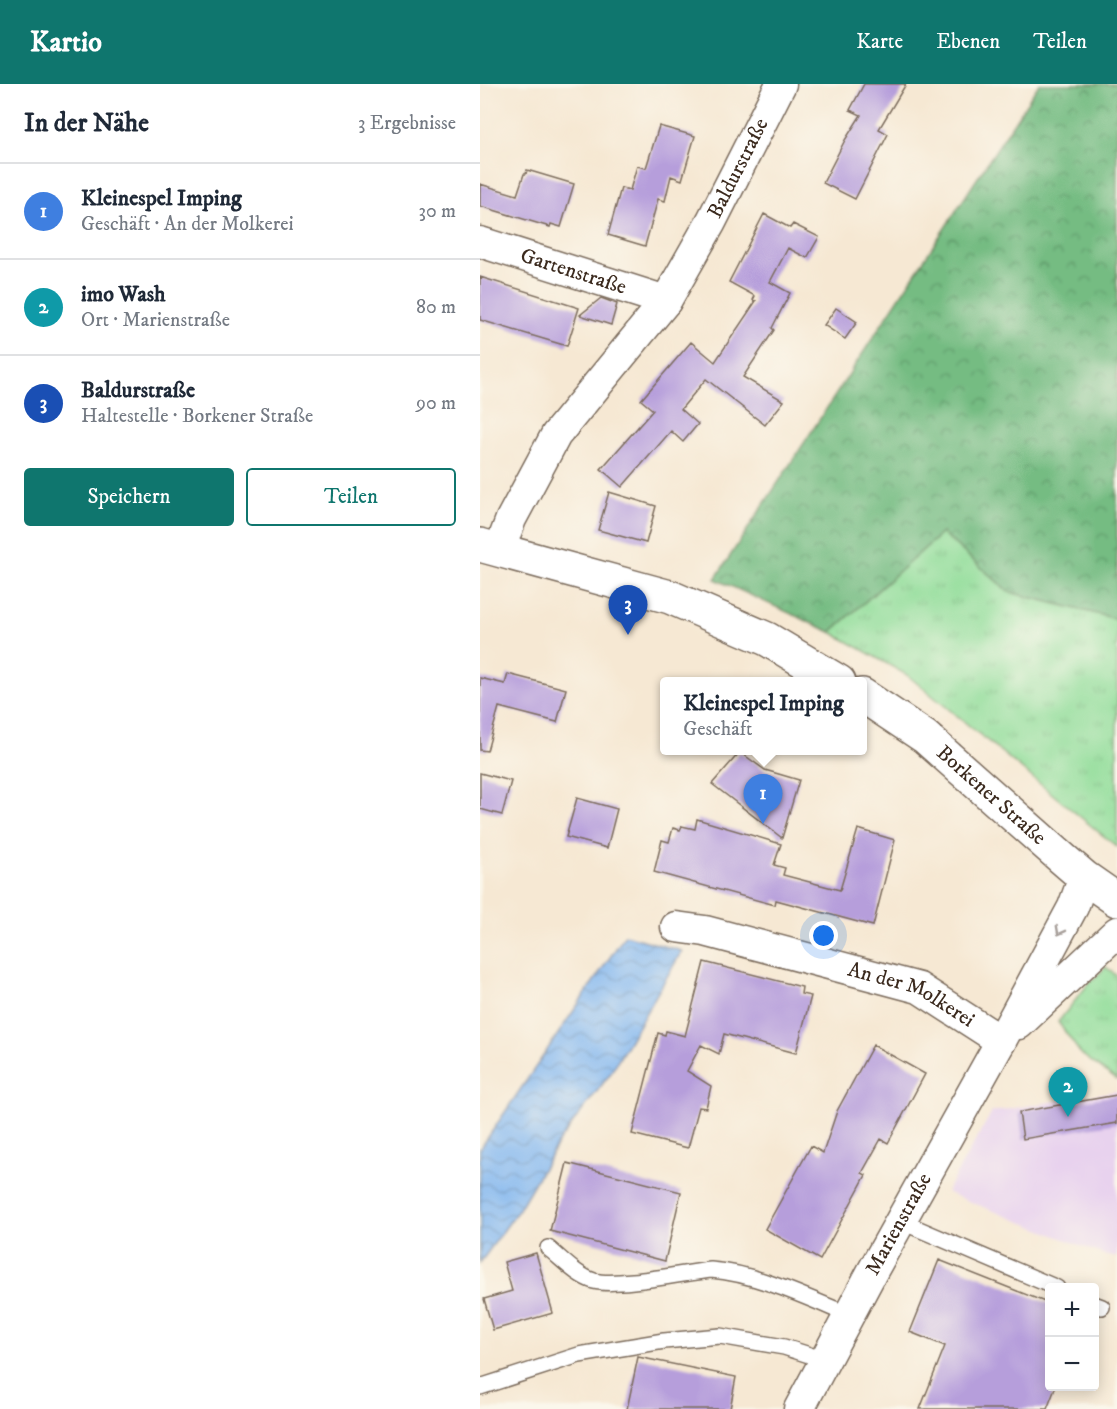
<!DOCTYPE html>
<html lang="de">
<meta charset="utf-8">
<style>
:root{--surface:#fff;--page:#f2f2f3;--text:#1f2937;--muted:#747a83;--line:#e0e1e3;--accent:#0f766e}
body{margin:0;font-family:"IM FELL DW Pica",serif;background:var(--page);color:var(--text)}
.controls{position:absolute;right:18px;bottom:18px;display:grid;overflow:hidden;border-radius:6px;box-shadow:0 3px 15px #0003}
.controls button{width:54px;height:54px;display:grid;place-items:center;padding:0;border:0;border-bottom:2px solid var(--line);background:var(--surface);color:var(--text);font:30px sans-serif}
.you{position:absolute;left:344px;top:852px;width:21px;height:21px;margin:-15px;border:4px solid #fff;border-radius:50%;background:#1a73e8;box-shadow:0 0 0 9px #1a73e833}
.badge{display:grid;place-items:center;width:39px;height:39px;border-radius:50%;background:var(--accent);color:#fff;font-size:20px;font-weight:700}
.pin{position:absolute;translate:-50% -50px;filter:drop-shadow(0 2px 3px #0008)}
.pin::after{content:'';position:absolute;top:32px;width:21px;height:18px;background:inherit;clip-path:polygon(0 0,100% 0,50% 100%)}
.popup{position:absolute;left:180px;top:593px;width:207px;height:78px;box-sizing:border-box;display:grid;place-content:center;border-radius:6px;background:var(--surface);filter:drop-shadow(0 2px 4px #0005);font-size:20px;white-space:nowrap;color:var(--muted)}
.popup b{font-size:22px;color:var(--text)}
.popup::after{content:'';position:absolute;left:50%;top:100%;margin-left:-12px;border:12px solid transparent;border-top-color:var(--surface)}
.list{margin:0;padding:0;list-style:none}
h2{display:flex;justify-content:space-between;align-items:center;height:78px;margin:0;padding:0 24px;font-size:26px}
h2 small{font-size:20px;font-weight:400;color:var(--muted)}
.list li{display:grid;grid-template-columns:39px 1fr auto;gap:18px;align-items:center;box-sizing:border-box;height:96px;padding:0 24px;border-top:2px solid var(--line)}
.list b{display:block;font-size:22px;white-space:nowrap}
.list p{margin:0;font-size:20px;white-space:nowrap;color:var(--muted)}
.list em{font-size:20px;font-style:normal;color:var(--muted)}
.actions{display:flex;gap:12px;padding:18px 24px}
.actions a{flex:1;padding:14px 0;border:2px solid var(--accent);border-radius:6px;text-align:center;font-size:21px;color:var(--accent)}
.actions .main{background:var(--accent);color:#fff}
.map{position:relative;flex:none;width:637px;height:1325px;overflow:hidden}
header{display:flex;align-items:center;gap:36px;box-sizing:border-box;height:84px;padding:0 30px;background:var(--accent);color:#fff}
header strong{font-size:28px}
nav{display:flex;gap:33px;margin-inline-start:auto;font-size:21px}
main{display:flex}
aside{flex:1;background:var(--surface)}
.map>svg:first-child{display:block}
.built{fill:#e8d2ee}
.grass{fill:url(#grass-tufts);stroke:#66845c;stroke-width:1.5}
.forest{fill:url(#forest-crowns);stroke:#587350;stroke-width:1.5}
.water{fill:url(#water-waves);stroke:#5e7086;stroke-width:1.5}
.building{fill:#b69edb}
.lines{fill:none;stroke-linecap:round;stroke-linejoin:round}
.lane-casing{stroke:#7c6c5d;stroke-width:18}
.street-casing{stroke:#7c6c5d;stroke-width:33}
.primary-casing{stroke:#7c6c5d;stroke-width:36}
.lane{stroke:#fff;stroke-width:15}
.street{stroke:#fff;stroke-width:30}
.primary{stroke:#fff;stroke-width:33}
.oneway{stroke:#a79f9a}
.labels{text-anchor:middle;dominant-baseline:central;stroke-width:4.5;stroke-linejoin:round;paint-order:stroke}
.street-label{font-size:21px;fill:#3b2a1e;stroke:#fbf7ec}
</style>
<header>
<strong>Kartio</strong>
<nav><a>Karte</a><a>Ebenen</a><a>Teilen</a></nav>
</header>
<main>
<aside>
<h2>In der Nähe<small>3 Ergebnisse</small></h2>
<ul class="list">
<li><span class="badge" style="background:#3f7fe0">1</span><div><b>Kleinespel Imping</b><p>Geschäft · An der Molkerei</p></div><em>30 m</em></li>
<li><span class="badge" style="background:#0f9aa8">2</span><div><b>imo Wash</b><p>Ort · Marienstraße</p></div><em>80 m</em></li>
<li><span class="badge" style="background:#1a4fb4">3</span><div><b>Baldurstraße</b><p>Haltestelle · Borkener Straße</p></div><em>90 m</em></li>
</ul>
<div class="actions"><a class="main">Speichern</a><a>Teilen</a></div>
</aside>
<div class="map">
<svg width="637" height="1325" viewBox="0 0 637 1325">
<defs>
<pattern id="grass-tufts" width="24" height="20" patternUnits="userSpaceOnUse" patternTransform="scale(1.5)"><rect width="24" height="20" fill="#91dd9a"/><path d="M3 7l-1-3M5 7V3M7 7l1-3M15 17l-1-3M17 17v-4M19 17l1-3" fill="none" stroke="#7ebe84"/></pattern>
<pattern id="forest-crowns" width="20" height="18" patternUnits="userSpaceOnUse" patternTransform="scale(1.5)"><rect width="20" height="18" fill="#74bc82"/><path d="M2 6a3 3 0 1 1 6 0M12 15a3 3 0 1 1 6 0" fill="none" stroke="#60996a"/></pattern>
<pattern id="water-waves" width="16" height="10" patternUnits="userSpaceOnUse" patternTransform="scale(1.5)"><rect width="16" height="10" fill="#81b6ef"/><path d="M0 5q4-4 8 0t8 0" fill="none" stroke="#6b94c1"/></pattern>
</defs>
<rect width="100%" height="100%" fill="#fbf7ec"/>
<filter id="ink" filterUnits="userSpaceOnUse"><feTurbulence type="fractalNoise" baseFrequency=".0167" numOctaves="2"/><feDisplacementMap in="SourceGraphic" scale="12" xChannelSelector="R" yChannelSelector="G"/><feConvolveMatrix kernelMatrix="1 2 1 2 8 2 1 2 1" color-interpolation-filters="sRGB"/></filter>
<filter id="wash" filterUnits="userSpaceOnUse"><feTurbulence type="fractalNoise" baseFrequency=".008" numOctaves="4" result="noise"/><feDisplacementMap in="SourceGraphic" scale="24" xChannelSelector="R" yChannelSelector="G"/><feGaussianBlur stdDeviation="1.35" result="paint"/><feColorMatrix in="noise" values="0 0 0 0 0 0 0 0 0 0 0 0 0 0 0 0 0 1.4 0 .05"/><feComposite in="paint" operator="in"/></filter>
<g filter="url(#wash)">
<rect width="100%" height="100%" fill="#f6e8d3"/>
<path class="built" d="M637 1007V1172H627L466 1108 512 1028Z"/>
<path class="grass" d="M462 449 529 508 637 535V763L427 591 351 548Z
M626 883 637 892V996L601 970 578 938 609 899Z"/>
<path class="forest" d="M559 0H637V535L529 508 462 449 351 548 235 495Z"/>
<path class="water" d="M145 851 202 867 130 990 77 1060 39 1125 0 1179V1065Z"/>
<g id="blocks">
<path class="building" d="M384 0H426L399 45 408 50 375 115 343 99 365 56 381 31 370 26Z
M179 42 215 52 202 96 191 92 185 117 178 115 165 162 128 151 141 104 150 106 157 82 166 84Z
M47 86 94 100 81 143 71 140 70 143 0 122V100L37 111 44 90H46Z
M284 130 310 144 313 140 339 153 327 174 308 164 290 198 310 209 292 244 294 246 263 293 304 317 285 341 226 295 201 325 218 340 203 358 191 347 142 403 121 385 173 326 161 316 211 258 235 278 276 217 273 216 275 212 249 198Z
M0 193 99 224 87 262 0 236Z
M121 214 137 220 131 241 100 231Z
M356 224 377 238 365 255 344 241Z
M129 408 176 422 166 459 118 446Z
M28 590 86 605 77 638 19 623 7 667 0 666V594L25 600Z
M260 668 285 686 319 696 302 754 232 700Z
M0 689 31 697 22 731 0 725Z
M97 714 137 725 127 764 86 753Z
M217 735 301 760 294 781 305 784 303 791 360 806 378 745 415 756 393 842 296 816 295 821 174 788 182 756 189 758 193 744 200 746 202 742 215 745Z
M224 878 322 903 321 910 331 912 316 969 244 950 239 970 221 961 207 987 231 1002 226 1024 219 1023 208 1064 152 1050 178 949 185 951 186 947 205 952Z
M393 961 445 990 408 1059 401 1055 382 1089 386 1091 340 1176 285 1145 331 1062 343 1069 357 1027Z
M637 1011V1039L543 1055 539 1028Z
M87 1079 201 1108 185 1177 70 1147Z
M56 1169 73 1229 13 1246 4 1215 32 1207 24 1178Z
M459 1176 570 1220V1302H576L567 1325H440L465 1262 430 1248Z
M158 1273 256 1293 250 1325H147Z"/>
</g>
</g>
<g filter="url(#ink)">
<use href="#blocks" fill-opacity="0" stroke="#7c6c5d" stroke-width="1.5"/>
<g class="lines">
<g class="lane-casing">
<path id="lane" d="M420 1137 577 1204
M68 1164C82 1175 97 1192 114 1197 137 1203 204 1189 231 1186 275 1189 328 1214 369 1231
M614 1220 622 1223
M0 1303 99 1271 184 1257 240 1252 304 1263 345 1276"/>
</g>
<g class="street-casing">
<g id="street">
<path id="s1" d="M0 158 186 217"/>
<path id="s2" d="M19 467 31 435 76 351 186 217 231 138 301 0"/>
<path id="s3" d="M196 843 225 847 439 904 521 957"/>
<path d="M539 940 637 848"/>
<path id="s4" d="M319 1325 392 1188 521 957 593 823 604 793"/>
</g>
</g>
<g class="primary-casing">
<g id="primary">
<path d="M0 461 190 513 287 555 359 598"/>
<path id="s5" d="M382 611 445 653 583 775 604 793 637 816"/>
</g>
</g>
<use href="#lane" class="lane"/>
<use href="#street" class="street"/>
<use href="#primary" class="primary"/>
</g>
<defs><path id="oneway-chevron" d="M-2-3.5L2.5 0L-2 3.5" fill="none" stroke-width="1.6" stroke-linecap="round" stroke-linejoin="round" transform="scale(1.5)"/></defs>
<use class="oneway" href="#oneway-chevron" transform="translate(580 847) rotate(118)"/>
</g>
<g class="labels">
<g class="street-label">
<text stroke="none"><textPath href="#s2" startOffset="454">Baldurstraße</textPath></text>
<text stroke="none"><textPath href="#s1" startOffset="98">Gartenstraße</textPath></text>
<text stroke="none"><textPath href="#s5" startOffset="164">Borkener Straße</textPath></text>
<text stroke="none"><textPath href="#s3" startOffset="246">An der Molkerei</textPath></text>
<text stroke="none"><textPath href="#s4" startOffset="210">Marienstraße</textPath></text>
</g>
</g>
</svg>
<div class="controls">
<button>+</button>
<button>−</button>
</div>
<div class="you"></div>
<div class="pin badge" style="left:283px;top:740px;background:#3f7fe0">1</div>
<div class="popup"><b>Kleinespel Imping</b>Geschäft</div>
<div class="pin badge" style="left:588px;top:1033px;background:#0f9aa8">2</div>
<div class="pin badge" style="left:148px;top:551px;background:#1a4fb4">3</div>
</div>
</main>
